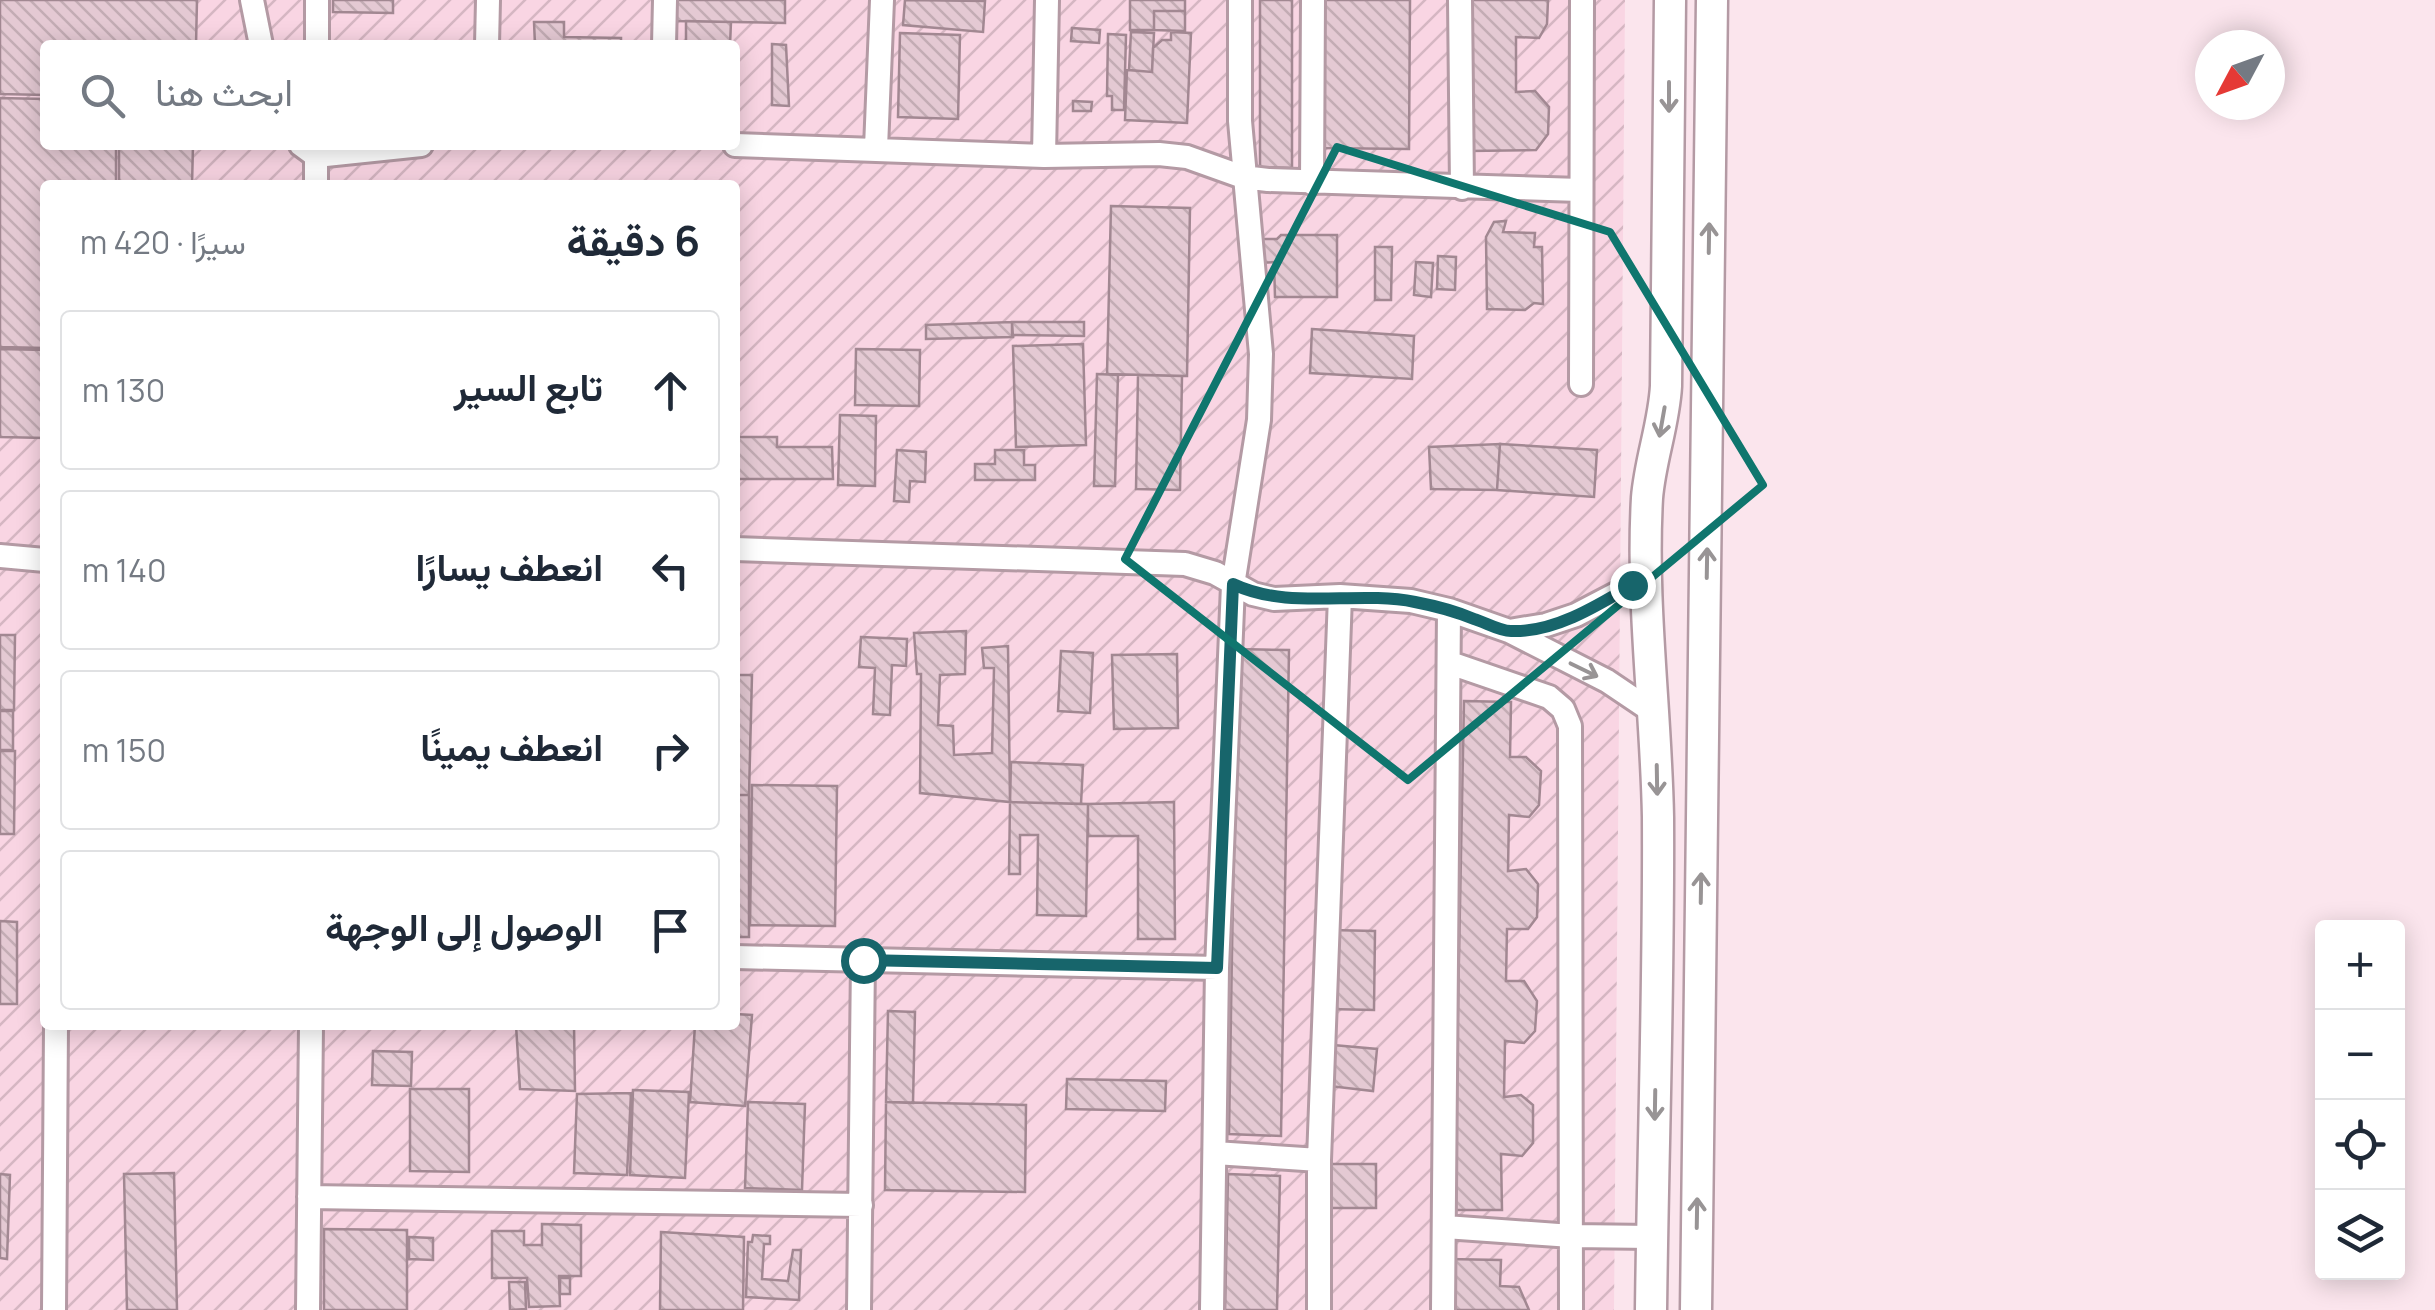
<!DOCTYPE html>
<html lang="ar">
<meta charset="utf-8">
<style>
:root{--surface:#fff;--page:#f6f6f7;--text:#1f2937;--muted:#747a83;--line:#e0e1e3}
body{margin:0;font-family:Manrope,Vazirmatn,sans-serif;background:var(--page);color:var(--text);direction:rtl}
.controls{position:absolute;right:30px;bottom:30px;display:grid;overflow:hidden;border-radius:10px;box-shadow:0 5px 25px #0003}
.controls button{width:90px;height:90px;display:grid;place-items:center;padding:0;border:0;border-bottom:2px solid var(--line);background:var(--surface);color:var(--text);font:50px sans-serif}
.compass{position:absolute;left:2195px;top:30px;width:90px;height:90px;border-radius:50%;background:var(--surface);box-shadow:0 5px 25px #0003;rotate:229deg}
.stop{position:absolute;width:30px;height:30px;margin:-22px;border:8px solid #17656b;border-radius:50%;background:#fff}
.stop.end{background:#17656b;border-color:#fff;box-shadow:0 2px 10px #0008}
.list{margin:0;padding:0;list-style:none}
h2{display:flex;justify-content:space-between;align-items:center;height:130px;margin:0;padding:0 40px;font-size:42px}
h2 small{font-size:32px;font-weight:400;color:var(--muted)}
.list li{display:grid;grid-template-columns:65px 1fr auto;gap:30px;align-items:center;box-sizing:border-box;height:160px;margin:0 20px 20px;padding:0 20px;border:2px solid var(--line);border-radius:10px}
.list b{display:block;font-size:38px;white-space:nowrap}
.list em{font-size:32px;font-style:normal;color:var(--muted)}
.icon{flex:none;width:55px;height:55px;fill:none;stroke:currentColor;stroke-width:2;stroke-linecap:round;stroke-linejoin:round}
.map{position:relative;flex:none;width:2435px;height:1310px;overflow:hidden;direction:ltr}
.search{position:absolute;background:var(--surface);box-shadow:0 5px 25px #0003;left:40px;top:40px;width:700px;height:110px;display:flex;align-items:center;gap:25px;box-sizing:border-box;padding:0 35px;border-radius:10px;color:var(--muted);font-size:38px}
.panel{position:absolute;background:var(--surface);box-shadow:0 5px 25px #0003;left:40px;top:180px;width:700px;height:850px;border-radius:10px;direction:rtl}
.map>svg:first-child{display:block}
.industrial{fill:url(#industrial-furrows);fill-rule:evenodd}
.building{fill:url(#building-back-hatch);stroke:#a28892;stroke-width:2.5}
.lines{fill:none;stroke-linecap:round;stroke-linejoin:round}
.minor-casing{stroke:#b49aa4;stroke-width:28}
.major-casing{stroke:#b49aa4;stroke-width:35}
.minor{stroke:#fff;stroke-width:22}
.major{stroke:#fff;stroke-width:30}
.oneway{stroke:#989495}
.route{stroke:#17656b;stroke-width:12}
.marked{fill:none;stroke:#0f766e;stroke-width:8;stroke-linejoin:round}
</style>
<div class="map">
<svg width="2435" height="1310" viewBox="0 0 2435 1310">
<defs>
<pattern id="industrial-furrows" width="10" height="10" patternUnits="userSpaceOnUse" patternTransform="scale(2.5)"><rect width="10" height="10" fill="#f9d5e3"/><path d="M-1 1l2-2M0 10L10 0M9 11l2-2" fill="none" stroke="#d5b6c2"/></pattern>
<pattern id="building-back-hatch" width="6" height="6" patternUnits="userSpaceOnUse" patternTransform="scale(2.5)"><rect width="6" height="6" fill="#e4c9d3"/><path d="M-1 5l2 2M0 0l6 6M5-1l2 2" fill="none" stroke="#c3acb4"/></pattern>
</defs>
<rect width="100%" height="100%" fill="#fbe5ed"/>
<path class="industrial" d="M0 0H1625L1614 1310H0ZM45 45H735V145H45ZM45 185H735V1025H45Z"/>
<path class="building" d="M0 0H197L196 45H45V95L0 94Z
M333 0H393V13L333 12Z
M674 0H785V23L674 21Z
M905 0 985 1 983 32 903 25Z
M1130 0H1185V11H1154V30H1130Z
M1260 0H1292V168L1260 167Z
M1319 0H1410L1409 149 1318 148Z
M1470 0H1548L1547 24 1539 38 1516 37V92L1535 91 1549 107 1548 134 1536 150 1469 151Z
M1154 11H1185V31L1154 30Z
M686 21 731 22 730 45H686Z
M534 22H564V37L621 38V45H535Z
M1072 28 1100 30 1099 43 1071 41Z
M1131 32 1154 33 1152 72 1129 70Z
M1171 32 1191 33 1187 123 1125 120 1127 70 1152 72 1153 48 1162 40H1171Z
M900 33 960 35 958 119 898 117Z
M1108 34 1126 35 1124 110H1112V96H1107Z
M772 44 786 45 789 106 772 105Z
M0 98 45 99V145H116V185H45V348L0 347Z
M1073 101 1092 102 1091 111H1073Z
M119 145H193L192 185H119Z
M1111 206 1190 208 1187 376 1107 374Z
M1506 221 1503 232 1535 233 1534 247H1542L1543 304 1534 303 1525 310 1487 309 1486 237 1494 222Z
M1281 235H1337V297H1275L1274 262 1261 263V239H1277Z
M1375 247H1392L1391 300H1375Z
M1438 256 1456 257 1455 290 1437 289Z
M1416 262 1433 263 1431 297 1414 295Z
M1012 322 1013 337 926 339V325Z
M1012 322H1084V336L1012 335Z
M1312 329 1414 336 1412 379 1310 373Z
M1083 344 1086 445 1016 447 1013 346Z
M0 349 45 350V438L0 437Z
M856 349 920 350 919 406 855 405Z
M1097 374 1118 375 1115 486H1094Z
M1138 375 1182 376 1180 490 1136 489Z
M840 415 876 416 875 486 838 485Z
M737 437H777V447H832L833 479H737Z
M1500 444 1597 450 1594 497 1497 490Z
M1500 444 1497 490 1431 489 1429 447Z
M897 450 926 452 925 482 910 481 909 502 894 501Z
M995 450H1024V465H1035V480H975V464H995Z
M966 631 965 674 940 675 938 725 953 726 954 755 992 753 994 668H984L982 648 1008 646 1010 802 920 793 921 674H917L914 633Z
M0 635H15L14 710H0Z
M861 637 907 639 906 666 892 665 890 715 873 714 875 668 859 667Z
M1237 649 1289 650 1281 1136 1229 1134Z
M1061 651 1093 653 1090 713 1058 711Z
M1177 654 1178 728 1114 729 1112 655Z
M735 675H752L749 795H735Z
M1464 701 1511 702 1510 757H1526L1541 771 1539 805 1529 817 1509 815 1508 871 1526 869 1538 884 1537 917 1528 929H1507L1506 981H1524L1537 1001 1535 1031 1524 1043 1505 1041 1504 1097 1521 1095 1533 1105V1143L1522 1156 1501 1154 1502 1210H1454Z
M0 711H13V750H0Z
M0 751H15L14 834H0Z
M1011 762 1083 765 1081 804 1010 802Z
M752 785 837 786 835 926 750 925Z
M735 795H749V937H735Z
M1010 802 1088 804 1086 916 1037 915 1038 835H1020V874H1009Z
M1174 802 1175 939H1138V836H1088V804Z
M0 921 17 922V1004H0Z
M1330 930 1375 931 1374 1010 1329 1009Z
M888 1011 915 1012 913 1103 886 1102Z
M735 1014 752 1015 745 1106 690 1102 695 1025H735Z
M516 1025H574L575 1091 520 1089Z
M1333 1045 1377 1049 1373 1091 1329 1086Z
M373 1051 412 1052 411 1086 372 1085Z
M1067 1079 1166 1081 1165 1111 1066 1109Z
M410 1089H469V1172L410 1171Z
M633 1090 689 1092 685 1178 630 1175Z
M631 1093 627 1175 574 1173 577 1094Z
M748 1102 805 1104 802 1190 745 1188Z
M886 1102 1026 1105 1025 1192 885 1190Z
M1323 1164H1376V1208H1323Z
M174 1173 177 1310H127L124 1174Z
M0 1174 10 1175 7 1259 0 1258Z
M1228 1174 1280 1176 1277 1310H1225Z
M542 1224 581 1225V1276H559L560 1306 529 1307 527 1278H492V1231H524V1245H542Z
M324 1229 407 1230V1310H324Z
M661 1232 744 1237 743 1310H660Z
M753 1235 770 1236V1244H764L762 1279 788 1281 793 1250H801L799 1300 746 1297 748 1242H752Z
M409 1237 433 1238V1260L409 1259Z
M1447 1259 1501 1260 1500 1286 1519 1287 1529 1310H1446Z
M560 1278H570V1294H560Z
M509 1282H525L526 1309 510 1310Z"/>
<g class="lines">
<g class="minor-casing">
<path id="minor" d="M252 0 261 45
M1460 0 1462 188
M317 45V0
M487 45 488 0
M664 45 665 0
M301 145 316 156 421 145
M316 145V185
M735 145 1044 156 1159 154 1187 157 1243 177 1268 180 1580 190
M876 148 882 0
M1044 156 1047 0
M1312 183 1313 0
M1581 384 1582 0
M735 549 1185 564 1215 573 1253 594 1274 599 1340 596 1411 601 1449 610 1509 631 1607 681 1656 714
M0 556 45 560
M1509 631 1546 625 1576 615 1645 579
M1450 663 1549 697 1563 709 1570 726 1571 1310
M735 957 1217 968
M1215 1153 1319 1160
M309 1197 861 1205
M1445 1227 1572 1236 1652 1237
M54 1310 56 1025
M308 1310 311 1025
M859 1310 863 960
M1212 1310 1217 968 1233 585 1259 420 1261 354 1240 121V0
M1319 1310V1160L1340 596
M1443 1310 1449 610"/>
</g>
<g class="major-casing">
<path id="major" d="M1651 1310C1653 1146 1659 981 1658 817 1656 710 1641 604 1647 498 1650 460 1664 424 1666 386L1670 0
M1696 1310 1712 0"/>
</g>
<use href="#minor" class="minor"/>
<use href="#major" class="major"/>
</g>
<defs><path id="oneway-shaft" d="M-6 0H5M1.5-3L5.5 0L1.5 3" fill="none" stroke-width="1.6" stroke-linecap="round" stroke-linejoin="round" transform="scale(2.5)"/></defs>
<g class="oneway">
<use href="#oneway-shaft" transform="translate(1669 97) rotate(90)"/>
<use href="#oneway-shaft" transform="translate(1709 238) rotate(-89)"/>
<use href="#oneway-shaft" transform="translate(1662 422) rotate(100)"/>
<use href="#oneway-shaft" transform="translate(1707 563) rotate(-89)"/>
<use href="#oneway-shaft" transform="translate(1584 670) rotate(26)"/>
<use href="#oneway-shaft" transform="translate(1657 780) rotate(89)"/>
<use href="#oneway-shaft" transform="translate(1701 888) rotate(-89)"/>
<use href="#oneway-shaft" transform="translate(1655 1105) rotate(91)"/>
<use href="#oneway-shaft" transform="translate(1697 1213) rotate(-89)"/>
</g>
<g class="lines">
<path class="route" d="M863 960 1217 968 1233 584C1290 611 1355 590 1415 602 1436 606 1455 611 1474 619 1485 622 1499 631 1511 631 1553 633 1597 606 1632 585"/>
</g>
<path class="marked" d="M1337 147 1610 232 1763 485 1408 780 1125 559Z"/>
</svg>
<div class="controls">
<button>+</button>
<button>−</button>
<button><svg class="icon" aria-label="locate" viewBox="0 0 24 24"><circle cx="12" cy="12" r="6"/><path d="M12 2v4M12 18v4M2 12h4M18 12h4"/></svg></button>
<button><svg class="icon" aria-label="layers" viewBox="0 0 24 24"><path d="M12 4l9 5-9 5-9-5zM3 14l9 5 9-5"/></svg></button>
</div>
<svg class="compass" viewBox="-18 -18 36 36"><path d="M0-13l5 13h-10z" fill="#e53935"/><path d="M0 13l5-13h-10z" fill="#747a83"/></svg>
<div class="stop" style="left:863px;top:960px"></div>
<div class="stop end" style="left:1632px;top:585px"></div>
<div class="search"><svg class="icon" aria-label="search" viewBox="0 0 24 24"><circle cx="10" cy="10" r="6"/><path d="M15 15l6 6"/></svg>ابحث هنا</div>
<section class="panel">
<h2>6 دقيقة<small>سيرًا · 420 m</small></h2>
<ul class="list">
<li><svg class="icon" aria-label="ahead" viewBox="0 0 24 24"><path d="M12 20V5M6 11l6-6 6 6"/></svg><div><b>تابع السير</b></div><em>130 m</em></li>
<li><svg class="icon" aria-label="left" viewBox="0 0 24 24"><path d="M17 20v-9H6M10 6l-5 5 5 5"/></svg><div><b>انعطف يسارًا</b></div><em>140 m</em></li>
<li><svg class="icon" aria-label="right" viewBox="0 0 24 24"><path d="M7 20v-9h11M14 6l5 5-5 5"/></svg><div><b>انعطف يمينًا</b></div><em>150 m</em></li>
<li><svg class="icon" aria-label="arrive" viewBox="0 0 24 24"><path d="M6 21V4h12l-3 4 3 4H6"/></svg><div><b>الوصول إلى الوجهة</b></div></li>
</ul>
</section>
</div>
